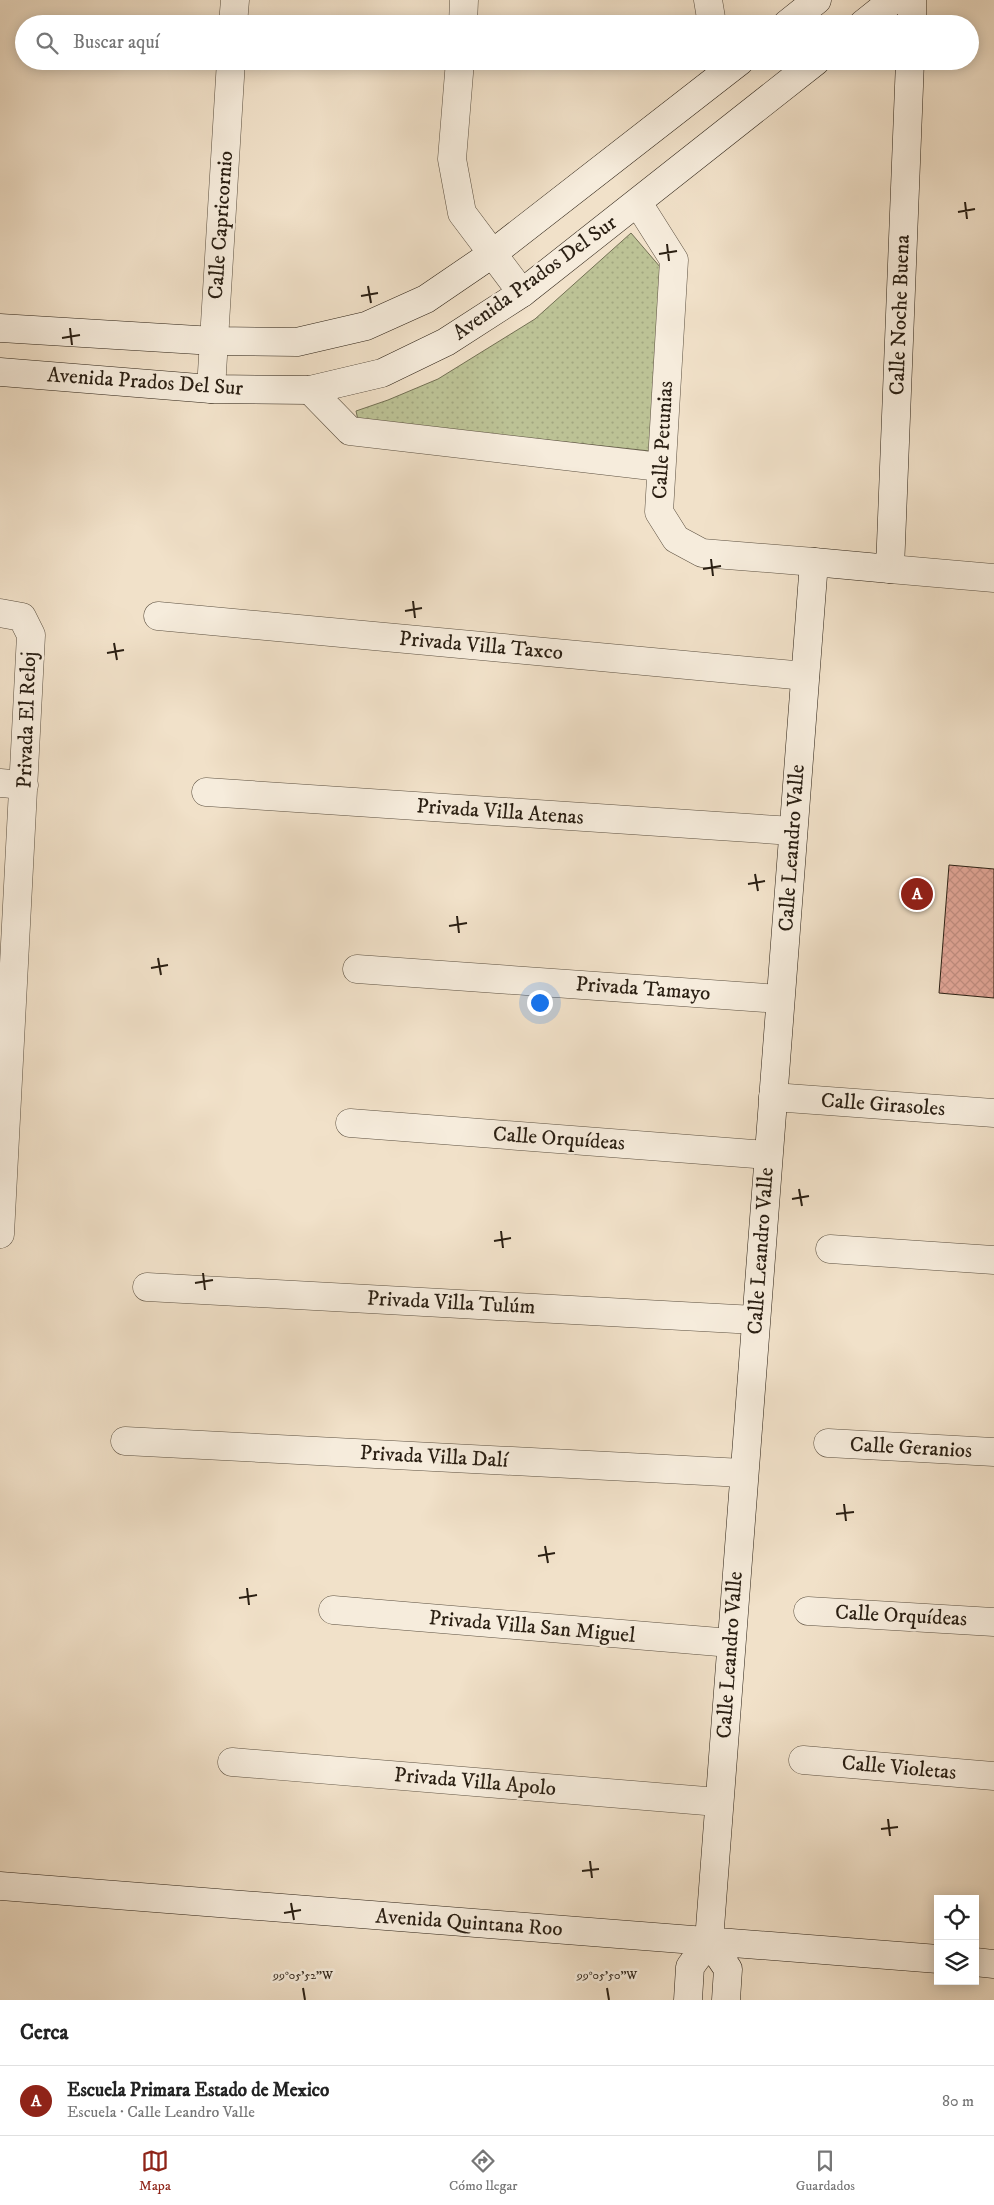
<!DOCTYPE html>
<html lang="es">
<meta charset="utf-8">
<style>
:root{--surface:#fff;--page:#f2f2f2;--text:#222;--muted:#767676;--line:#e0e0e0;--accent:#8f2418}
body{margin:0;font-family:"IM FELL DW Pica",serif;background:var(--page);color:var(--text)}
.controls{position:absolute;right:15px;bottom:15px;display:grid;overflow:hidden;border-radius:0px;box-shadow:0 2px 12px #0003}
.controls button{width:45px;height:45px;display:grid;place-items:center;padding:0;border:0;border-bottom:1px solid var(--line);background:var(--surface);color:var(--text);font:25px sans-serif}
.you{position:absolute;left:539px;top:1002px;width:18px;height:18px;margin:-12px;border:4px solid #fff;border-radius:50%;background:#1a73e8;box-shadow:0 0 0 8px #1a73e833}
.badge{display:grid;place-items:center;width:32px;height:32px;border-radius:50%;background:var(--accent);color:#fff;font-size:16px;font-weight:700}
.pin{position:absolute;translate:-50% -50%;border:2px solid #fff;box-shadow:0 1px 5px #0006}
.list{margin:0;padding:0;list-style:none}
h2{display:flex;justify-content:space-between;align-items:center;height:65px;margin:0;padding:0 20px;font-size:21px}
h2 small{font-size:16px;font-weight:400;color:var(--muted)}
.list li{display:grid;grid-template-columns:32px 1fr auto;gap:15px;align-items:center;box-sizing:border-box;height:70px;padding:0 20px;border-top:1px solid var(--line)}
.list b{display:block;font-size:19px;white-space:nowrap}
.list p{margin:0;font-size:16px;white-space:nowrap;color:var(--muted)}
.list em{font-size:16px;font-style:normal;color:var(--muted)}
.icon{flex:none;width:28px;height:28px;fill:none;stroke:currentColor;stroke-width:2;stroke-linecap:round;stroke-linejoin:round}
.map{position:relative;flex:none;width:994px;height:2000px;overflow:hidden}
.search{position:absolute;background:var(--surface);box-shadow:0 2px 12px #0003;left:15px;right:15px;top:15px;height:55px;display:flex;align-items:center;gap:12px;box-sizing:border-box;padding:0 18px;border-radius:28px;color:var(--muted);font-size:19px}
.sheet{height:135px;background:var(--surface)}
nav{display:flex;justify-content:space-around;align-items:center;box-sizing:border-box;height:70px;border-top:1px solid var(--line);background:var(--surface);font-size:14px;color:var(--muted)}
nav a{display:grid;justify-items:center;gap:2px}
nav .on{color:var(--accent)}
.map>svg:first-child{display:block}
.park{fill:url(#park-dots);stroke:#737054}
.building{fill:url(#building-cross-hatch);stroke:#2a1f13}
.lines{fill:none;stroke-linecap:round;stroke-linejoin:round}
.street-casing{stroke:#5c5040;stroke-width:29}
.secondary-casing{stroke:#2a1f13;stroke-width:29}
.street{stroke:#f6ecdc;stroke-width:28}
.secondary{stroke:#f6ecdc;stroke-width:28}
.ticks{fill:none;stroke:#2a1f13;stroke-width:2}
.labels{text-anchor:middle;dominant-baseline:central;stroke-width:5;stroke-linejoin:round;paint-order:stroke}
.street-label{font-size:21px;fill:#2a1f13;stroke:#f6ecdc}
.ticks-label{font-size:12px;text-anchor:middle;fill:#2a1f13;stroke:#f6ecdc;stroke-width:5;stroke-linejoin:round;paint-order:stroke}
</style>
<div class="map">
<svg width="994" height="2000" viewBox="0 0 994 2000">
<defs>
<pattern id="park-dots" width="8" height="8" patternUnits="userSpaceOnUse" patternTransform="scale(1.25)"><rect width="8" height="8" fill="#bcc295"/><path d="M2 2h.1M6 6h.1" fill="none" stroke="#a2a680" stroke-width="1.8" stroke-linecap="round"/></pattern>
<pattern id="building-cross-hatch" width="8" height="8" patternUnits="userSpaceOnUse" patternTransform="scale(1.25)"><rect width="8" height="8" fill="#e3a799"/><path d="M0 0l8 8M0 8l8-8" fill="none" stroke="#c38f83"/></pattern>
</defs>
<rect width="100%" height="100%" fill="#f1e1c9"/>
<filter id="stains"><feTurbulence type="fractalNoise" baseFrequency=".004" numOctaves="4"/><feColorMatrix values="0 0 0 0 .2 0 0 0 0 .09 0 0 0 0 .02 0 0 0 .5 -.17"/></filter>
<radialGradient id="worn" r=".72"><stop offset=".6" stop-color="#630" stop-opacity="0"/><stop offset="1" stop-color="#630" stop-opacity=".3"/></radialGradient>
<path class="park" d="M631 233 667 275 650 451 358 420 356 411 388 400 438 379 535 319Z"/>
<path class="building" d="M949 865 994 869V998L939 993Z"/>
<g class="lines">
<g class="street-casing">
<path id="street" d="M708 0 712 24
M233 24 235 0
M463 24 464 0
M460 61 452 159 462 213 522 293
M638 203 674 260 659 512 676 539 702 553 814 562
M211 389 231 61
M310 390 350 431 660 467
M890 569 994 578
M0 613 22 617 31 635 0 1234
M158 616 805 676
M0 783 24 785
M206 792 793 831
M357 969 780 999
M773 1097 994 1113
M350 1123 768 1155
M830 1249 994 1260
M147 1287 755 1320
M125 1441 743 1473
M828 1443 994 1452
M333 1610 731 1643
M808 1611 994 1622
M803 1760 994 1776
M232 1762 718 1802"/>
</g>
<g class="secondary-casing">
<path id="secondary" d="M787 24 817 0
M863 24 893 0
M912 24V0
M0 328 214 341 297 342 366 326 426 299 492 254 740 61
M0 372 211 389 310 390 382 373 446 342 522 293 816 61
M0 1886 938 1959
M709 1941 728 1969 726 2000
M975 1962 994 1964
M688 2000 690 1967 709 1941 814 562 890 569 910 61"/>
</g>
<use href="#street" class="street"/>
<use href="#secondary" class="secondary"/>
</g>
<path class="ticks" d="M965 202 967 219M958 212 975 209M667 244 669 261M659 254 677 251M368 286 371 303M361 296 378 293M70 328 72 345M62 338 80 335M711 559 713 576M703 569 721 566M413 601 415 618M405 611 422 608M114 643 117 660M107 653 124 650M755 874 758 891M748 884 765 881M457 916 459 933M449 926 467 923M158 958 161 975M151 968 168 965M799 1189 802 1206M792 1199 809 1196M501 1231 503 1248M494 1241 511 1238M203 1273 205 1290M195 1283 213 1280M844 1504 846 1521M836 1514 854 1512M545 1546 548 1563M538 1556 555 1553M247 1588 249 1605M239 1598 257 1595M888 1819 890 1836M881 1829 898 1827M590 1861 592 1878M582 1871 599 1869M291 1903 294 1920M284 1913 301 1910M303 1988 305 2000M607 1988 609 2000"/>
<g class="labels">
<g class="street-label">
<text transform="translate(221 225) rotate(-86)">Calle Capricornio</text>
<text transform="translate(535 278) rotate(-36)">Avenida Prados Del Sur</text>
<text transform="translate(900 315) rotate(-88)">Calle Noche Buena</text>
<text transform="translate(145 382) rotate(4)">Avenida Prados Del Sur</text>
<text transform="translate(663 440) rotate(-87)">Calle Petunias</text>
<text transform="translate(481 646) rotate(5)">Privada Villa Taxco</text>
<text transform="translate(27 720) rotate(-88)">Privada El Reloj</text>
<text transform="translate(500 812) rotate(4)">Privada Villa Atenas</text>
<text transform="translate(792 848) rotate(-86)">Calle Leandro Valle</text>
<text transform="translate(643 989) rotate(4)">Privada Tamayo</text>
<text transform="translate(883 1105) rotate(4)">Calle Girasoles</text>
<text transform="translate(559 1139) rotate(4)">Calle Orquídeas</text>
<text transform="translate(761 1251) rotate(-86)">Calle Leandro Valle</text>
<text transform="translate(451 1303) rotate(3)">Privada Villa Tulúm</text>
<text transform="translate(911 1448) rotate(3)">Calle Geranios</text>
<text transform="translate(434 1457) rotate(3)">Privada Villa Dalí</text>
<text transform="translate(901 1616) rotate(3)">Calle Orquídeas</text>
<text transform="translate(532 1627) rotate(5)">Privada Villa San Miguel</text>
<text transform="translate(730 1655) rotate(-86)">Calle Leandro Valle</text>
<text transform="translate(899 1768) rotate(5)">Calle Violetas</text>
<text transform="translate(475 1782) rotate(5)">Privada Villa Apolo</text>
<text transform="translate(469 1923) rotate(4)">Avenida Quintana Roo</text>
</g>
</g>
<g class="ticks-label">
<text x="303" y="1979">99°05'52"W</text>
<text x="607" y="1979">99°05'50"W</text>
</g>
<rect width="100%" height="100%" filter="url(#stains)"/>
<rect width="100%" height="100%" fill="url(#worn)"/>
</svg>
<div class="controls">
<button><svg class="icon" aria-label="locate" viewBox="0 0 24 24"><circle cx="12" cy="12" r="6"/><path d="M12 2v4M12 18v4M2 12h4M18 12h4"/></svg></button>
<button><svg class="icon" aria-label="layers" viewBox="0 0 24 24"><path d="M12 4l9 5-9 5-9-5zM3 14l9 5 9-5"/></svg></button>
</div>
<div class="you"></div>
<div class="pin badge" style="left:917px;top:894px">A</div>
<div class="search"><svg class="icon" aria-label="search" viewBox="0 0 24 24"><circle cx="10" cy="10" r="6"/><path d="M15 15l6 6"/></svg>Buscar aquí</div>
</div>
<section class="sheet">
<h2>Cerca<small></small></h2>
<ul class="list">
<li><span class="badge">A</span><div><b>Escuela Primara Estado de Mexico</b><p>Escuela · Calle Leandro Valle</p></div><em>80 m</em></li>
</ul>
</section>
<nav>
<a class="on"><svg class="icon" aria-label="map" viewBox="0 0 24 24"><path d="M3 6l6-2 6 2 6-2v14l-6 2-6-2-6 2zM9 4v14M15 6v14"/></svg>Mapa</a>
<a><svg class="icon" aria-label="directions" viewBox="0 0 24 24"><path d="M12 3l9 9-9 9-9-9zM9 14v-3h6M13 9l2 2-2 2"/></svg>Cómo llegar</a>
<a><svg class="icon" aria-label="saved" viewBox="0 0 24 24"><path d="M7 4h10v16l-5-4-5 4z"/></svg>Guardados</a>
</nav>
